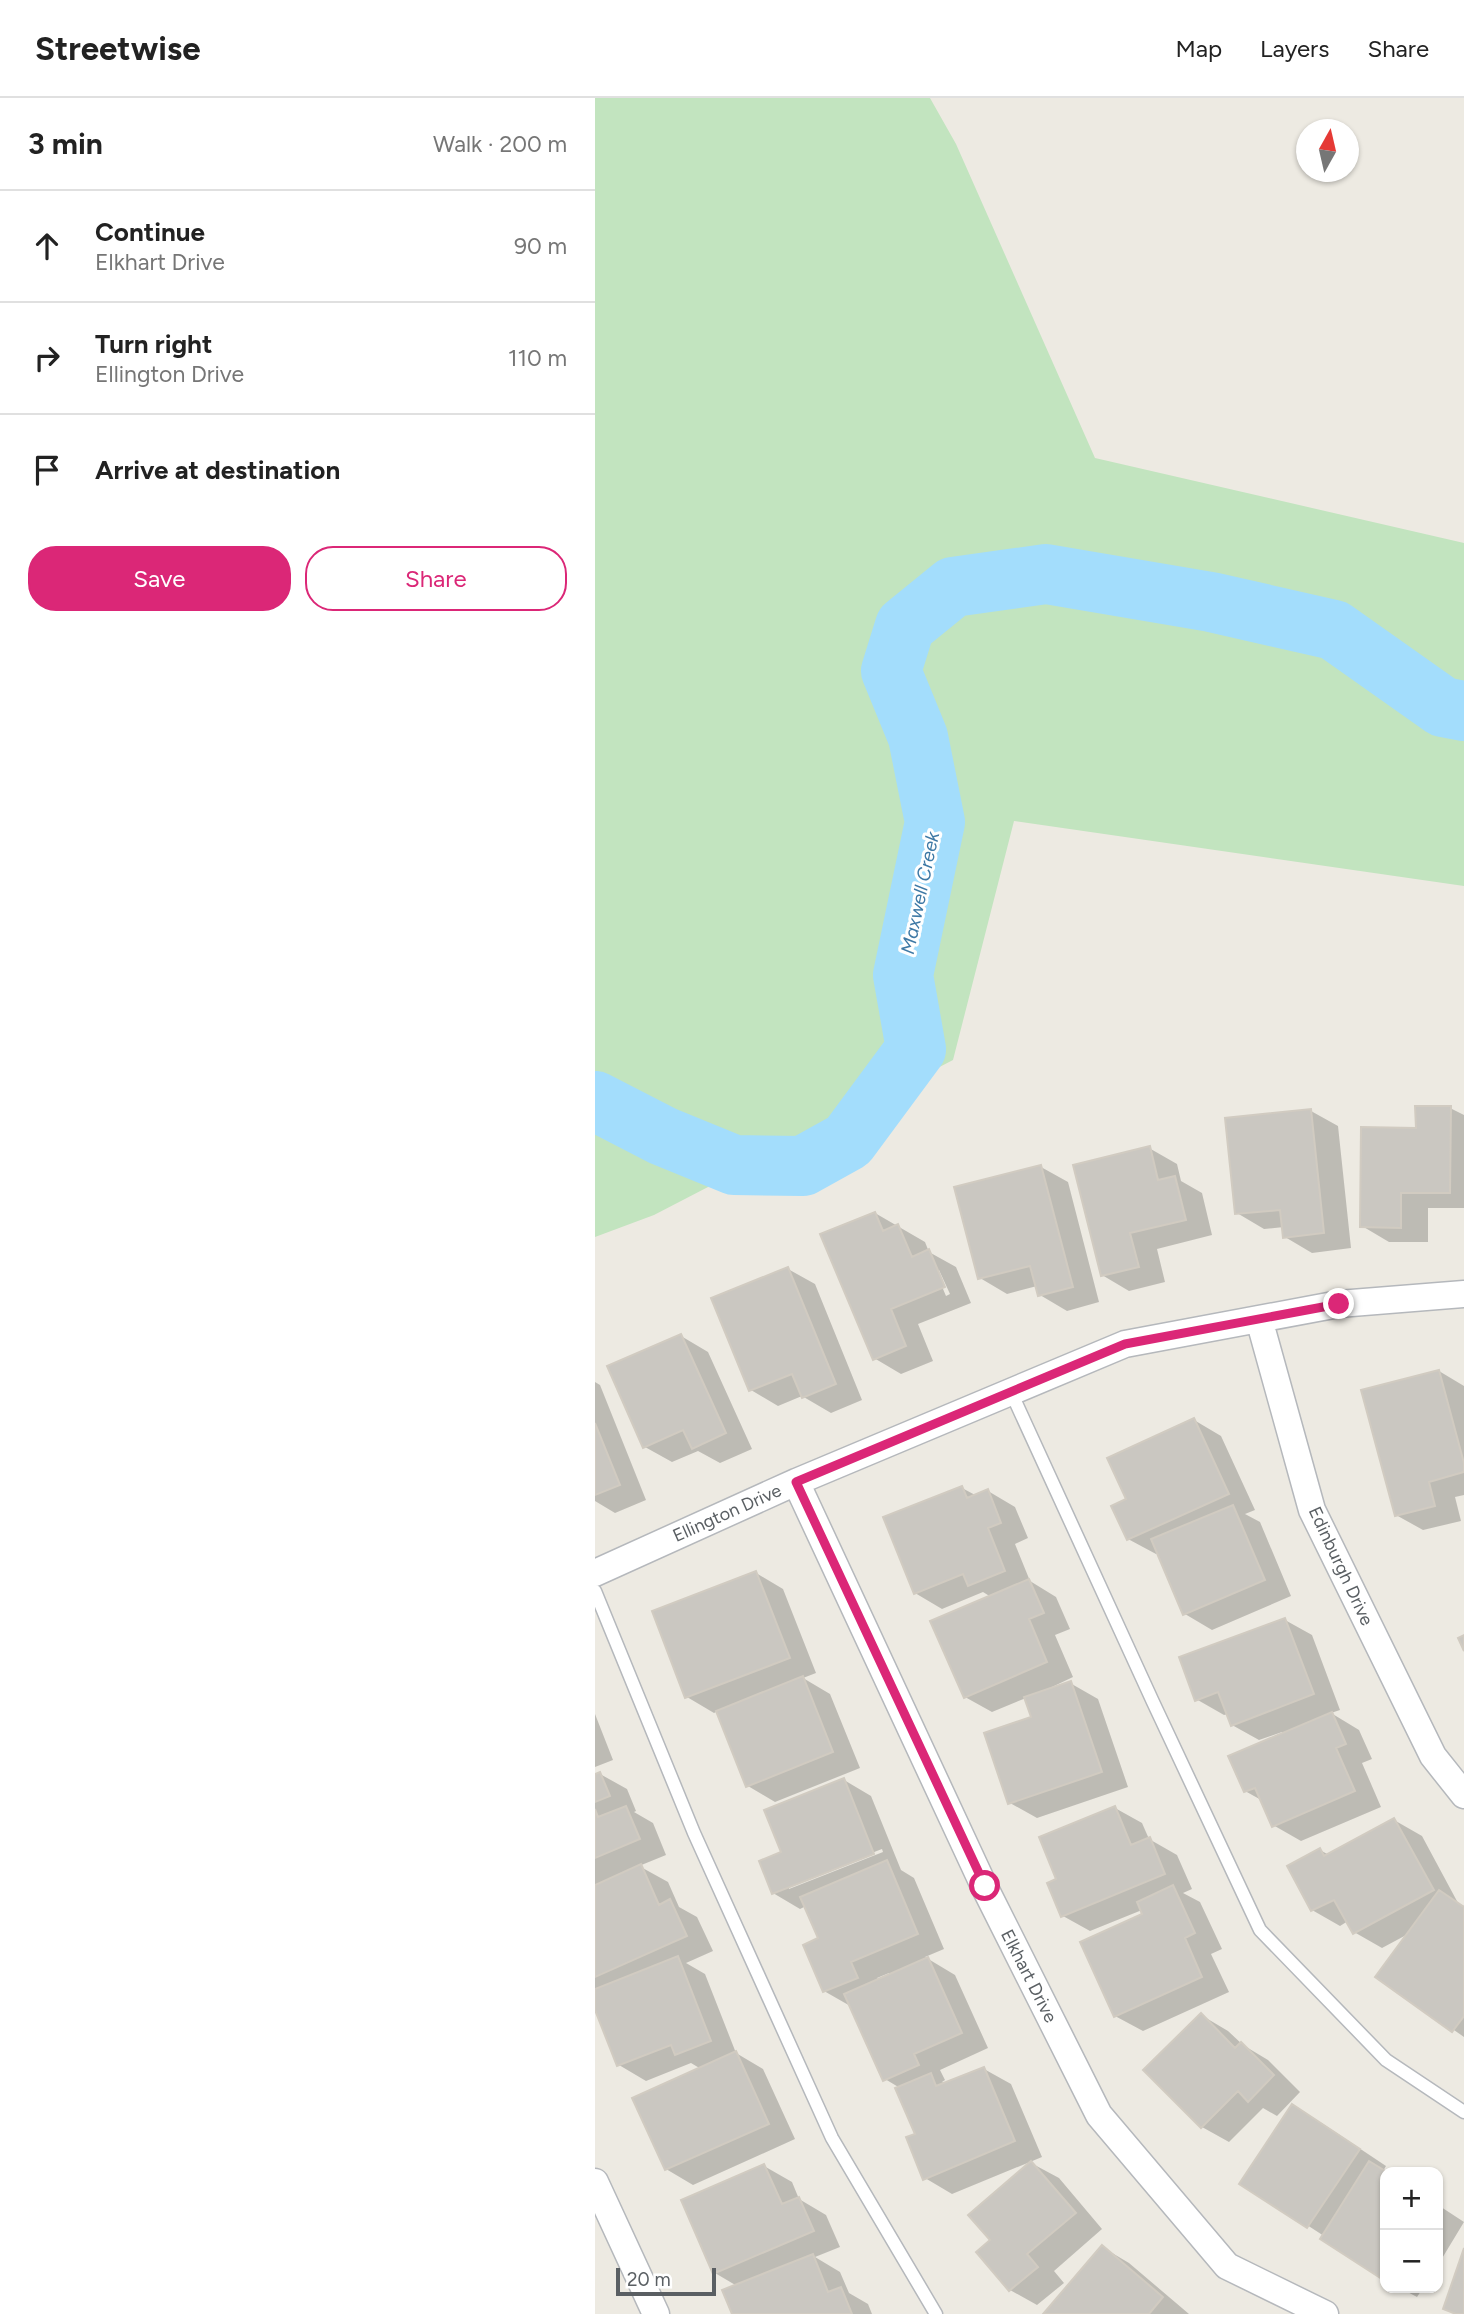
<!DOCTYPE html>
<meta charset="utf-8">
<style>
:root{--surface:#fff;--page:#f6f6f6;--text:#222;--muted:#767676;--line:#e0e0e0;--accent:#db2777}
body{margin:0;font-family:Figtree,sans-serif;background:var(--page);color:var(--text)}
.controls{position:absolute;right:21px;bottom:21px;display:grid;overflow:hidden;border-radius:14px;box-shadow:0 2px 5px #0004}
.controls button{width:63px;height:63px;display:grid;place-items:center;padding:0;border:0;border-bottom:2px solid var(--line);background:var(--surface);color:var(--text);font:35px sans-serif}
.compass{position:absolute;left:701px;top:21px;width:63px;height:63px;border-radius:50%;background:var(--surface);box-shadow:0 2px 5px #0004;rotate:8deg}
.scale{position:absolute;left:21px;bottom:18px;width:100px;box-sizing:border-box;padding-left:7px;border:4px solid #5a5f63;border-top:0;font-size:19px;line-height:24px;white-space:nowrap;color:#5a5f63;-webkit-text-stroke:5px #fff;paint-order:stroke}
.stop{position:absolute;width:21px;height:21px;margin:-16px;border:5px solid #db2777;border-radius:50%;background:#fff}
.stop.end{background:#db2777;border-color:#fff;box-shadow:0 2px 7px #0008}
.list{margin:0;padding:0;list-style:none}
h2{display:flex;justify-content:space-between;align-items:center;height:91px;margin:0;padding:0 28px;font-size:30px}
h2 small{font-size:23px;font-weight:400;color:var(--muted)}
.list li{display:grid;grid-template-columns:46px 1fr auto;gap:21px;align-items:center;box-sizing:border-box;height:112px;padding:0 28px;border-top:2px solid var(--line)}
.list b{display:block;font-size:26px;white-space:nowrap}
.list p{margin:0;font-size:23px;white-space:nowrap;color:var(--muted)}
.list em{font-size:23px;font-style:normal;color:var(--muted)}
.actions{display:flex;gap:14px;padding:21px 28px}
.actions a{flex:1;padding:16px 0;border:2px solid var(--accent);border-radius:28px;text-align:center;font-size:24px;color:var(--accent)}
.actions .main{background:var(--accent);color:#fff}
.icon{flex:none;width:38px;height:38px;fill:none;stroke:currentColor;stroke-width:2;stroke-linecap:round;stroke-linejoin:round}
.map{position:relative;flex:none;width:869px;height:2216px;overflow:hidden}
header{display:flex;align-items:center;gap:42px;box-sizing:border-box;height:98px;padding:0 35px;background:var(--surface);border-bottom:2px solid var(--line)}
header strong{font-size:33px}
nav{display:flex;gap:38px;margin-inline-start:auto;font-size:24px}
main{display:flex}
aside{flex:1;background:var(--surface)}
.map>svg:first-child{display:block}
.green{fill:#c2e4bf}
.shadow{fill:#0003;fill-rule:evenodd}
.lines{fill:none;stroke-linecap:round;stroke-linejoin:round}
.river{stroke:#a3ddfc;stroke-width:60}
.building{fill:#cac7c1;stroke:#d1cbc1;stroke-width:2}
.lane-casing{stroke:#b5b8bc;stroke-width:15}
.street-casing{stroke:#b5b8bc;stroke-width:29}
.lane{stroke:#fff;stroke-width:12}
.street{stroke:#fff;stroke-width:26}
.route{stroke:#db2777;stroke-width:9}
.labels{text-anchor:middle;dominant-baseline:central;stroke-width:6;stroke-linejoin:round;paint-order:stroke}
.street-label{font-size:18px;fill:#5a5f63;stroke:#fff}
.water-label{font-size:19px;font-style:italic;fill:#3e79a5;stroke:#fff}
</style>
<header>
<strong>Streetwise</strong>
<nav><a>Map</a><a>Layers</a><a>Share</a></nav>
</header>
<main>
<aside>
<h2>3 min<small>Walk · 200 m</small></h2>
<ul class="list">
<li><svg class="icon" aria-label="ahead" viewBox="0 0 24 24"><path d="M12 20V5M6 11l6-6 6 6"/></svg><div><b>Continue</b><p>Elkhart Drive</p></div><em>90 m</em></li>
<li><svg class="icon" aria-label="right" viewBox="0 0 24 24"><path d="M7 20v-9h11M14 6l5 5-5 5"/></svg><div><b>Turn right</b><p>Ellington Drive</p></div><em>110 m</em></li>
<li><svg class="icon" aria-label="arrive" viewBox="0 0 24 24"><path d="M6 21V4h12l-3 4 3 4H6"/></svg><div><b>Arrive at destination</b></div></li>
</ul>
<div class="actions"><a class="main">Save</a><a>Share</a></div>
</aside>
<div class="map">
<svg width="869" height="2216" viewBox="0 0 869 2216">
<rect width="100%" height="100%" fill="#edeae2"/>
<path class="green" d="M0 0H335L361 46 500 360 869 445V788L419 723 358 962 59 1117 0 1139Z"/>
<path class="shadow" d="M855 1010 869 1017V1110H833V1144H794L767 1128 822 1032Z
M716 1013 743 1028 756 1150 717 1155 690 1139 689 1129 669 1131 642 1115Z
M554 1050 582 1066 586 1083 607 1095 617 1137 562 1151 570 1184 534 1193 507 1177Z
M446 1069 473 1084 504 1204 472 1213 445 1197 442 1188 412 1196 385 1180Z
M280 1115 330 1144 334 1154 361 1169 376 1205 323 1226 338 1263 306 1276 279 1260ZM340 1172H344L355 1196 351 1198Z
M193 1171 220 1186 267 1302 236 1315 207 1298 183 1308 156 1292Z
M86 1238 113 1254 157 1351 125 1365 103 1353 77 1364 50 1349Z
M844 1273 869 1288V1397L860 1399 866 1423 828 1432 801 1417Z
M0 1284 5 1287 51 1402 20 1415 0 1403Z
M599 1322 626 1338 660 1412 650 1416 665 1424 696 1498 617 1532 590 1516 564 1455 561 1456 533 1441V1401Z
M367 1390 382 1398 393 1393 420 1409 433 1440 420 1446 435 1483 461 1499 475 1531 460 1537 478 1579 457 1589 458 1591 475 1585 503 1601 533 1689 442 1720 415 1705 438 1620 431 1600 397 1614 370 1599 396 1499 388 1494 347 1511 320 1495Z
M161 1475 188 1491 221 1575 208 1580 235 1596 265 1670 180 1704 153 1688 123 1613 119 1615 92 1599Z
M690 1522 717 1537 745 1612 736 1615 764 1632 777 1661 767 1665 786 1709 706 1743 678 1727 668 1703 650 1693 688 1637 687 1634 664 1642 637 1627 633 1616 629 1617 601 1601Z
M0 1616 18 1662 0 1669Z
M5 1676 32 1691 41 1713 39 1714 58 1725 71 1757 44 1768 73 1784 84 1809 102 1819 118 1853 91 1865 110 1876 141 1955 168 1971 200 2041 98 2087 71 2071 106 1971 96 1965 51 1983 24 1967 0 1907V1677Z
M249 1682 276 1698 306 1772 319 1780 349 1851 330 1859 360 1877 393 1950 345 1972 350 1982 347 1984 351 1986 389 1971 416 1986 447 2059 357 2096 330 2080 322 2037 305 1990 290 1981 257 1909 229 1893 225 1841 211 1808 205 1811 178 1795 188 1755ZM287 1751 288 1754 194 1791V1787ZM294 1875 296 1878 284 1883 282 1880Z
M520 1710 547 1725 554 1741 582 1757 597 1791 588 1795 605 1804 627 1851 616 1856 634 1894 548 1933 520 1918 549 1817 547 1812 495 1833 468 1818 463 1782Z
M799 1722 827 1738 863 1805 869 1808V1939L783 1879 815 1835 787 1850 759 1834 753 1823 745 1828 717 1812 725 1752 734 1757Z
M606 1917 633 1933 648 1947 673 1962 705 1994 682 2018 668 2010 634 2044 607 2029Z
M725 2024 791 2068 788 2073 790 2075V2181L727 2141 729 2138 647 2085Z
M436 2065 464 2080 507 2131 459 2173 469 2185 442 2207 415 2192 397 2142Z
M169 2068 197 2084 204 2101 231 2117 245 2149 220 2159 245 2174 254 2195 273 2206 277 2216H139L142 2188 120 2175Z
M843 2107 869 2124 843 2167Z
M507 2149 534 2165 594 2216H450Z
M805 2190H828L822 2199Z"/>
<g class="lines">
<path class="river" d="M0 1003 68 1038 139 1067 208 1068 253 1043 321 951 308 877 340 724 323 639 296 573 310 528 358 489 451 476 616 504 739 532 848 609 869 613"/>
</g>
<path class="building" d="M820 1008H856L855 1095H806V1130L765 1129 766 1029 821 1030Z
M716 1011 729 1135 688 1140 685 1112 640 1116 630 1020Z
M555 1048 563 1082 580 1078 591 1122 535 1135 544 1169 506 1178 478 1067Z
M446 1067 478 1189 443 1198 435 1168 383 1181 359 1089Z
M280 1114 288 1133 303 1126 317 1159 334 1151 350 1189 296 1211 311 1248 278 1262 225 1136Z
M193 1169 241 1286 207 1300 197 1276 154 1293 116 1200Z
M86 1236 131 1335 97 1351 88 1332 48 1350 12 1268Z
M844 1272 869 1365V1374L834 1384 840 1408 800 1418 766 1292Z
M599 1320 634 1396 532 1442 516 1408 531 1401 512 1360Z
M0 1325 25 1387 0 1397Z
M367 1388 372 1400 393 1391 406 1425 393 1430 410 1473 373 1488 368 1476 319 1496 288 1419Z
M638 1407 670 1482 588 1517 556 1441Z
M161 1473 195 1560 90 1600 57 1513Z
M434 1481 449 1515 434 1521 452 1564 369 1600 335 1523Z
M690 1520 719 1596 636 1628 623 1594 600 1603 584 1559Z
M869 1537V1553L863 1540Z
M208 1578 238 1654 151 1689 121 1613Z
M476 1583 507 1674 413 1706 389 1635 436 1619 429 1599Z
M737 1614 751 1646 741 1650 760 1693 677 1729 660 1690 649 1694 633 1658Z
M5 1674 15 1698 0 1704V1676Z
M249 1680 279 1756 177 1796 164 1763 186 1754 169 1712Z
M31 1708 45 1741 0 1760V1711L3 1719Z
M520 1708 536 1747 555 1739 570 1776 466 1819 452 1785 461 1781 444 1739Z
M799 1720 839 1792 758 1836 739 1802 716 1813 692 1768 725 1750 729 1758Z
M292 1762 323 1836 256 1864 263 1880 228 1894 208 1847 223 1840 205 1799Z
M46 1766 64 1807 75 1801 92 1838 0 1879V1787Z
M578 1787 600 1835 590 1840 607 1879 519 1919 485 1844 547 1816 542 1804Z
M844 1792 869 1809V1918L857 1934 780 1879Z
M83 1858 116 1943 80 1957 76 1947 22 1968 0 1912V1891Z
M333 1859 367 1935 319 1956 324 1967 288 1983 249 1896Z
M606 1915 640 1950 646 1944 679 1977 653 2004 643 1993 606 2030 548 1972Z
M141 1953 174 2026 70 2072 37 2000Z
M389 1969 420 2043 328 2082 311 2039 320 2036 300 1990 336 1975 341 1988Z
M697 2006 765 2051 712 2130 644 2086Z
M436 2063 481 2115 432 2156 443 2169 414 2193 381 2154 395 2142 373 2117Z
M774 2063 792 2074 790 2183 725 2141Z
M169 2066 187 2106 204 2099 219 2133 118 2176 86 2102Z
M507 2147 568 2199 554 2216H448Z
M869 2150V2216H861L848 2211Z
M218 2156 233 2194 246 2189 257 2216H137L127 2192Z"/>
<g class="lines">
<g class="lane-casing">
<path id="lane" d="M416 1294 558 1604 665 1832 791 1962 869 2014
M0 1493 99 1735 237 2040 341 2216"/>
</g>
<g class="street-casing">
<path id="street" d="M664 1221 717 1412 838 1658 869 1697
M201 1384 389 1788 504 2017 632 2168 730 2216
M0 1475 201 1384 530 1246 744 1206 869 1196
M0 2084 61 2216"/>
</g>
<use href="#lane" class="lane"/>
<use href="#street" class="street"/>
</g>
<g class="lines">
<path class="route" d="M390 1788 201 1384 530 1246 744 1206"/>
</g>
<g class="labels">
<g class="street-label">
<text transform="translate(132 1415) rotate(-24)">Ellington Drive</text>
<text transform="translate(746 1468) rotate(65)">Edinburgh Drive</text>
<text transform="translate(434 1878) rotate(63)">Elkhart Drive</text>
</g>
<g class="water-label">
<text transform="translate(325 795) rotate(-78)">Maxwell Creek</text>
</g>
</g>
</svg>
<div class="controls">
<button>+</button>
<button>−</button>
</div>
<svg class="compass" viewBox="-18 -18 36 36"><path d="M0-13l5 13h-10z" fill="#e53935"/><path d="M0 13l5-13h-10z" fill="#767676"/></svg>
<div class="scale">20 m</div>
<div class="stop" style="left:390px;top:1788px"></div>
<div class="stop end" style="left:744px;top:1206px"></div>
</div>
</main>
